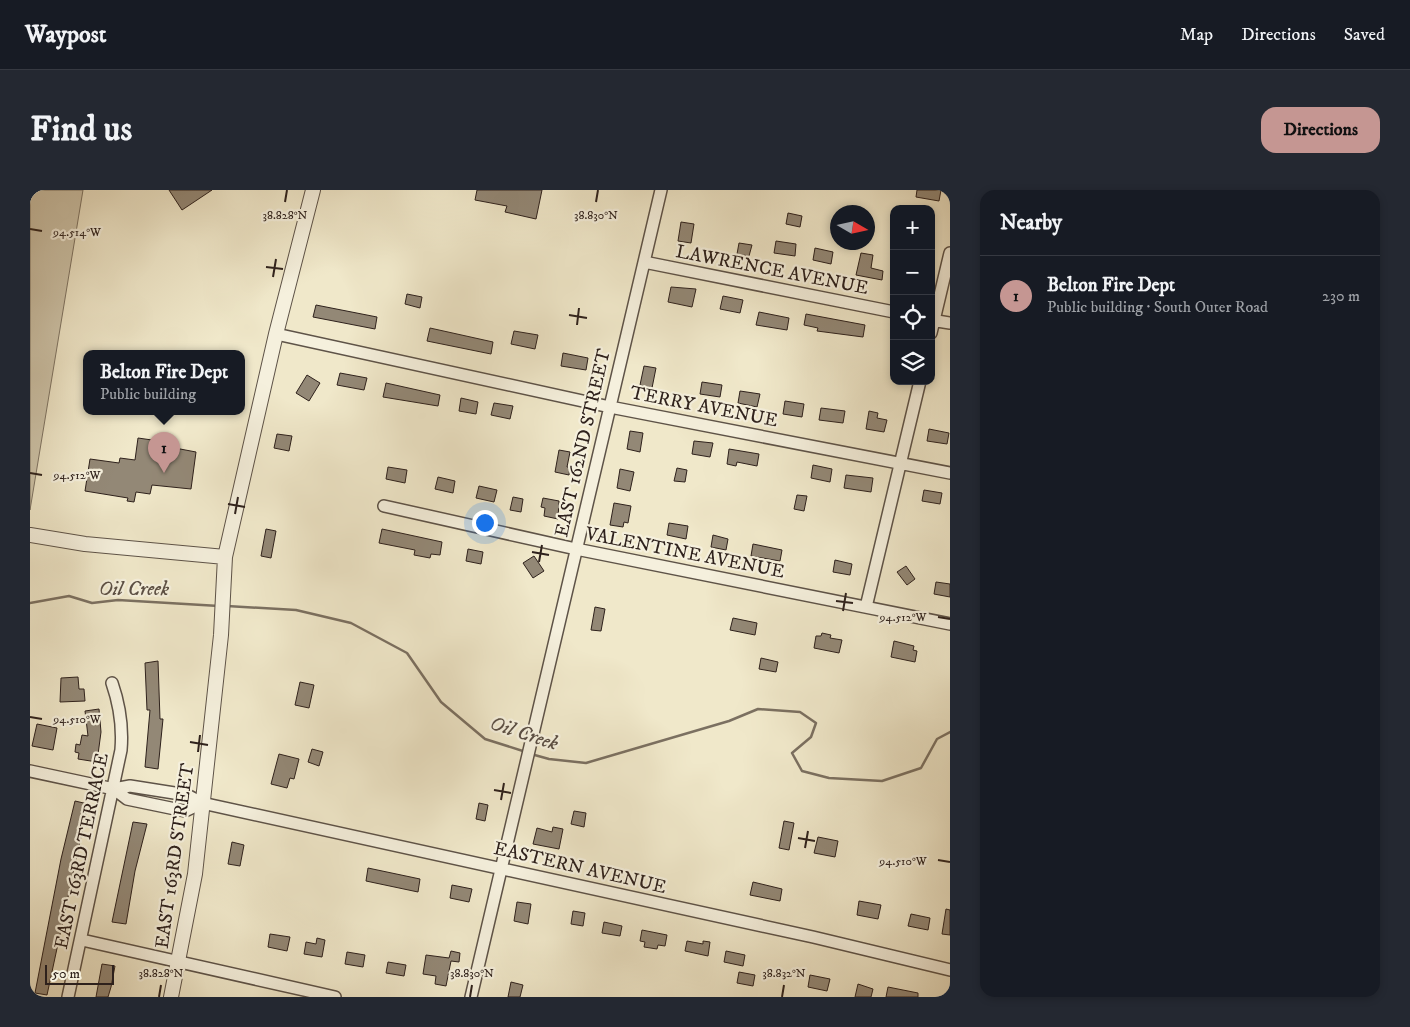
<!DOCTYPE html>
<meta charset="utf-8">
<style>
:root{--surface:#171b24;--page:#242831;--text:#f1f3f6;--muted:#9ea1a6;--line:#363941;--accent:#c59692}
body{margin:0;font-family:"IM FELL DW Pica",serif;background:var(--page);color:var(--text)}
.controls{position:absolute;right:15px;top:15px;display:grid;overflow:hidden;border-radius:10px;box-shadow:0 2px 8px #0003}
.controls button{width:45px;height:45px;display:grid;place-items:center;padding:0;border:0;border-bottom:1px solid var(--line);background:var(--surface);color:var(--text);font:25px sans-serif}
.compass{position:absolute;left:800px;top:15px;width:45px;height:45px;border-radius:50%;background:var(--surface);box-shadow:0 2px 8px #0003;rotate:99deg}
.scale{position:absolute;left:15px;bottom:12px;width:69px;box-sizing:border-box;padding-left:5px;border:2px solid #2e211c;border-top:0;font-size:14px;line-height:18px;white-space:nowrap;color:#2e211c;-webkit-text-stroke:4px #f5f0dd;paint-order:stroke}
.you{position:absolute;left:454px;top:332px;width:18px;height:18px;margin:-12px;border:4px solid #fff;border-radius:50%;background:#1a73e8;box-shadow:0 0 0 8px #1a73e833}
.badge{display:grid;place-items:center;width:32px;height:32px;border-radius:50%;background:var(--accent);color:#111;font-size:16px;font-weight:700}
.pin{position:absolute;translate:-50% -41px;filter:drop-shadow(0 1px 2px #0008)}
.pin::after{content:'';position:absolute;top:26px;width:18px;height:15px;background:inherit;clip-path:polygon(0 0,100% 0,50% 100%)}
.popup{position:absolute;left:53px;top:160px;width:162px;height:65px;box-sizing:border-box;display:grid;place-content:center;border-radius:10px;background:var(--surface);filter:drop-shadow(0 1px 4px #0005);font-size:16px;white-space:nowrap;color:var(--muted)}
.popup b{font-size:19px;color:var(--text)}
.popup::after{content:'';position:absolute;left:50%;top:100%;margin-left:-10px;border:10px solid transparent;border-top-color:var(--surface)}
.list{margin:0;padding:0;list-style:none}
h2{display:flex;justify-content:space-between;align-items:center;height:65px;margin:0;padding:0 20px;font-size:21px}
h2 small{font-size:16px;font-weight:400;color:var(--muted)}
.list li{display:grid;grid-template-columns:32px 1fr auto;gap:15px;align-items:center;box-sizing:border-box;height:80px;padding:0 20px;border-top:1px solid var(--line)}
.list b{display:block;font-size:19px;white-space:nowrap}
.list p{margin:0;font-size:16px;white-space:nowrap;color:var(--muted)}
.list em{font-size:16px;font-style:normal;color:var(--muted)}
.icon{flex:none;width:28px;height:28px;fill:none;stroke:currentColor;stroke-width:2;stroke-linecap:round;stroke-linejoin:round}
.map{position:relative;flex:none;width:920px;height:807px;overflow:hidden;border-radius:15px}
header{display:flex;align-items:center;gap:30px;box-sizing:border-box;height:70px;padding:0 25px;background:var(--surface);border-bottom:1px solid var(--line)}
header strong{font-size:24px}
nav{display:flex;gap:28px;margin-inline-start:auto;font-size:18px}
.intro{display:flex;align-items:center;justify-content:space-between;box-sizing:border-box;height:120px;padding:0 30px}
h1{margin:0;font-size:35px}
.button{padding:12px 22px;border-radius:15px;background:var(--accent);color:#111;font-size:18px;font-weight:700}
main{display:flex;gap:30px;padding:0 30px}
aside{flex:1;background:var(--surface);border-radius:15px;box-shadow:0 2px 8px #0003}
.map>svg:first-child{display:block}
.green{fill:#cfc6ac;stroke:#7e7464}
.lines{fill:none;stroke-linecap:round;stroke-linejoin:round}
.stream{stroke:#7b7061;stroke-width:2.5}
.building{fill:#938876;stroke:#2e211c}
.minor-casing{stroke:#5e5348;stroke-width:14}
.tertiary-casing{stroke:#5e5348;stroke-width:16}
.minor{stroke:#f5f0dd;stroke-width:11}
.tertiary{stroke:#f5f0dd;stroke-width:14}
.ticks{fill:none;stroke:#2e211c;stroke-width:2}
.labels{text-anchor:middle;dominant-baseline:central;stroke-width:4.5;stroke-linejoin:round;paint-order:stroke}
.street-label{font-size:19px;fill:#2e211c;stroke:#f5f0dd}
.water-label{font-size:20px;font-style:italic;fill:#5b4f44;stroke:#f5f0dd}
.ticks-label{font-size:12px;text-anchor:middle;fill:#2e211c;stroke:#f5f0dd;stroke-width:4.5;stroke-linejoin:round;paint-order:stroke}
</style>
<header>
<strong>Waypost</strong>
<nav><a>Map</a><a>Directions</a><a>Saved</a></nav>
</header>
<div class="intro"><h1>Find us</h1><a class="button">Directions</a></div>
<main>
<div class="map">
<svg width="920" height="807" viewBox="0 0 920 807">
<rect width="100%" height="100%" fill="#f0e8ca"/>
<filter id="stains"><feTurbulence type="fractalNoise" baseFrequency=".004" numOctaves="4"/><feColorMatrix values="0 0 0 0 .2 0 0 0 0 .09 0 0 0 0 .02 0 0 0 .5 -.17"/></filter>
<radialGradient id="worn" r=".72"><stop offset=".6" stop-color="#630" stop-opacity="0"/><stop offset="1" stop-color="#630" stop-opacity=".3"/></radialGradient>
<path class="green" d="M0 0H53L0 320Z"/>
<g class="lines">
<path class="stream" d="M0 413 39 406 62 413 88 410 189 416
M197 416 266 420 321 433 377 463 411 512 455 549 496 562
M501 564 519 569 556 573 699 531 728 519 770 522 786 533 781 547 762 563 772 581 799 588 852 591 891 578 907 549 920 542"/>
</g>
<path class="building" d="M139 0H182L152 20Z
M447 0H512L506 29 475 22 477 16 445 10Z
M887 0H911L909 11 886 7Z
M758 23 772 26 770 37 756 34Z
M651 32 664 34 661 53 648 51Z
M746 51 766 54 765 66 744 63Z
M709 53 722 55 719 66 707 64Z
M785 58 803 62 801 74 783 70Z
M831 63 843 65 841 78 853 81 852 90 826 85Z
M641 97 666 99 662 117 638 112Z
M377 104 392 107 390 118 375 114Z
M693 106 713 110 710 123 690 119Z
M286 115 347 127 345 139 283 127Z
M729 122 759 128 757 140 726 135Z
M776 124 835 135 833 147 787 141 788 138 774 135Z
M400 138 463 152 461 164 397 151Z
M484 141 508 145 505 159 481 154Z
M533 163 558 168 556 180 531 176Z
M614 176 626 178 622 198 610 195Z
M310 183 337 188 334 200 307 195Z
M277 185 290 193 279 211 266 203Z
M672 192 692 195 690 207 670 204Z
M356 193 410 205 408 216 353 207Z
M710 201 730 204 727 217 708 213Z
M431 208 448 212 446 224 429 221Z
M755 211 774 214 772 227 753 224Z
M464 213 483 216 480 229 461 225Z
M791 218 815 221 813 233 789 230Z
M839 221 848 223 847 228 857 230 854 242 836 239Z
M899 239 919 243 917 254 897 251Z
M600 241 613 243 610 262 597 259Z
M247 244 262 246 259 261 244 258Z
M108 248 129 251V255L166 262 161 299 122 295 120 304 106 302 104 312 97 311 98 308 55 301 60 269 89 273 90 268 105 270Z
M664 251 683 253 680 267 662 264Z
M699 259 729 264 727 276 707 272 706 276 697 274Z
M529 260 540 262 537 277H540L539 285 525 282Z
M783 275 802 279 800 292 781 288Z
M358 277 377 280 375 293 356 289Z
M647 278 657 280 655 292 644 291Z
M590 279 604 282 600 301 587 298Z
M816 285 843 288 841 302 814 298Z
M408 287 425 291 423 303 405 299Z
M449 296 467 300 464 312 446 308Z
M894 300 912 303 910 314 892 311Z
M767 305 777 306 774 321 764 319Z
M483 307 493 309 491 322 480 320Z
M513 308 529 311 528 329 514 326 515 318 511 317Z
M584 313 601 316 598 333 594 332 593 337 580 335Z
M639 333 658 336 656 349 637 345Z
M236 339 246 341 241 368 231 366Z
M352 339 412 352 410 365 401 364 400 368 384 365 385 360 349 353Z
M683 345 698 349 696 360 681 357Z
M723 354 752 360 750 371 721 366Z
M438 359 453 362 451 374 436 371Z
M504 366 514 381 503 388 493 373Z
M805 370 822 374 820 385 803 382Z
M876 376 885 389 877 395 867 382Z
M906 392 920 394V407L904 404Z
M565 417 575 419 571 441 561 440Z
M703 428 727 433 725 445 700 440Z
M792 443 801 445 800 448 812 450 809 463 784 458 786 446H791Z
M864 451 884 456 883 460 887 461 885 472 861 467Z
M731 468 748 472 746 482 729 479Z
M128 471 130 529H133L128 579 115 577 120 520H117L115 473Z
M48 487 49 499H54L55 511 30 512 31 488Z
M270 492 284 495 279 518 265 515Z
M69 519 71 542 67 572 48 569 49 563 45 562 46 554 50 555 52 545 58 546 55 521Z
M7 534 27 538 23 560 2 556Z
M282 559 293 562 289 576 278 572Z
M249 564 269 569 264 589 260 588 257 598 241 594Z
M45 611 58 614 17 805 5 803 31 669Z
M449 613 458 615 455 631 446 629Z
M544 621 556 623 554 637 541 634Z
M754 631 764 633 759 660 749 658Z
M103 632 117 634 105 681 96 734 82 732Z
M523 637 533 639 529 659 503 654 507 638 522 642Z
M788 647 808 651 805 667 784 663Z
M202 652 214 655 210 676 198 674Z
M338 678 390 689 388 702 336 691Z
M723 692 752 699 750 711 720 705Z
M422 695 442 699 439 712 420 708Z
M829 711 851 715 848 729 827 725Z
M487 712 501 714 498 734 484 731Z
M916 719 920 720V745L912 744Z
M543 721 555 723 553 736 541 734Z
M881 724 900 728 898 740 878 736Z
M574 732 592 736 590 746 572 743Z
M612 740 637 745 635 756 628 755 627 759 614 757 615 752 610 751Z
M240 744 260 747 257 761 238 757Z
M287 748 295 750 292 767 274 764 276 752 286 754Z
M657 751 673 754V751L680 752 678 766 655 761Z
M421 761 430 763 429 772 421 771 416 796 405 794 406 786 393 784 396 765 419 768Z
M696 761 715 765 713 776 694 772Z
M317 762 335 765 333 777 315 774Z
M358 772 376 775 374 786 356 783Z
M72 774 85 776 81 797 78 807H66Z
M709 782 725 785 723 796 707 793Z
M780 785 800 789 797 801 778 797Z
M481 792 493 795 490 807H478Z
M828 794 843 799 841 807H825Z
M858 797 888 803V807H856Z"/>
<g class="lines">
<g class="minor-casing">
<path id="minor" d="M614 72 864 122
M901 130 920 133
M901 143 920 63
M246 144 580 217 920 283
M354 316 546 359 920 434
M836 417 890 191
M0 581 84 599 100 596 157 605 172 613 783 747 920 780
M84 599 97 609 155 621 172 613
M52 750 305 807
M38 807 91 560C93 536 90 516 82 493
M441 807 631 0"/>
</g>
<g class="tertiary-casing">
<path id="tertiary" d="M0 345 55 354 195 367
M141 807 165 684 191 445 195 367 246 144 283 0"/>
</g>
<use href="#minor" class="minor"/>
<use href="#tertiary" class="tertiary"/>
</g>
<path class="ticks" d="M255 12 257 0M566 12 568 0M0 39 12 41M236 77 253 79M243 87 246 69M539 125 557 128M547 135 549 118M0 283 12 285M198 314 215 317M205 324 208 307M502 362 519 365M509 372 512 355M806 411 823 413M813 421 816 403M908 427 920 429M0 527 12 529M160 552 178 555M168 562 170 545M464 600 481 603M471 610 474 593M768 648 785 651M775 658 778 641M908 670 920 672M129 807 131 795M440 807 442 795M752 807 754 795"/>
<g class="labels">
<g class="street-label">
<text transform="translate(742 80) rotate(11)">LAWRENCE AVENUE</text>
<text transform="translate(674 217) rotate(11)">TERRY AVENUE</text>
<text transform="translate(553 253) rotate(-77)">EAST 162ND STREET</text>
<text transform="translate(655 363) rotate(11)">VALENTINE AVENUE</text>
<text transform="translate(52 661) rotate(-78)">EAST 163RD TERRACE</text>
<text transform="translate(145 666) rotate(-82)">EAST 163RD STREET</text>
<text transform="translate(550 678) rotate(13)">EASTERN AVENUE</text>
</g>
<g class="water-label">
<text x="104" y="399">Oil Creek</text>
<text transform="translate(494 544) rotate(18)">Oil Creek</text>
</g>
</g>
<g class="ticks-label">
<text x="255" y="29">38.828°N</text>
<text x="566" y="29">38.830°N</text>
<text x="47" y="46">94.514°W</text>
<text x="47" y="289">94.512°W</text>
<text x="873" y="431">94.512°W</text>
<text x="47" y="533">94.510°W</text>
<text x="873" y="675">94.510°W</text>
<text x="131" y="787">38.828°N</text>
<text x="442" y="787">38.830°N</text>
<text x="754" y="787">38.832°N</text>
</g>
<rect width="100%" height="100%" filter="url(#stains)"/>
<rect width="100%" height="100%" fill="url(#worn)"/>
</svg>
<div class="controls">
<button>+</button>
<button>−</button>
<button><svg class="icon" aria-label="locate" viewBox="0 0 24 24"><circle cx="12" cy="12" r="6"/><path d="M12 2v4M12 18v4M2 12h4M18 12h4"/></svg></button>
<button><svg class="icon" aria-label="layers" viewBox="0 0 24 24"><path d="M12 4l9 5-9 5-9-5zM3 14l9 5 9-5"/></svg></button>
</div>
<svg class="compass" viewBox="-18 -18 36 36"><path d="M0-13l5 13h-10z" fill="#e53935"/><path d="M0 13l5-13h-10z" fill="#9ea1a6"/></svg>
<div class="scale">50 m</div>
<div class="you"></div>
<div class="pin badge" style="left:134px;top:283px">1</div>
<div class="popup"><b>Belton Fire Dept</b>Public building</div>
</div>
<aside>
<h2>Nearby<small></small></h2>
<ul class="list">
<li><span class="badge">1</span><div><b>Belton Fire Dept</b><p>Public building · South Outer Road</p></div><em>230 m</em></li>
</ul>
</aside>
</main>
